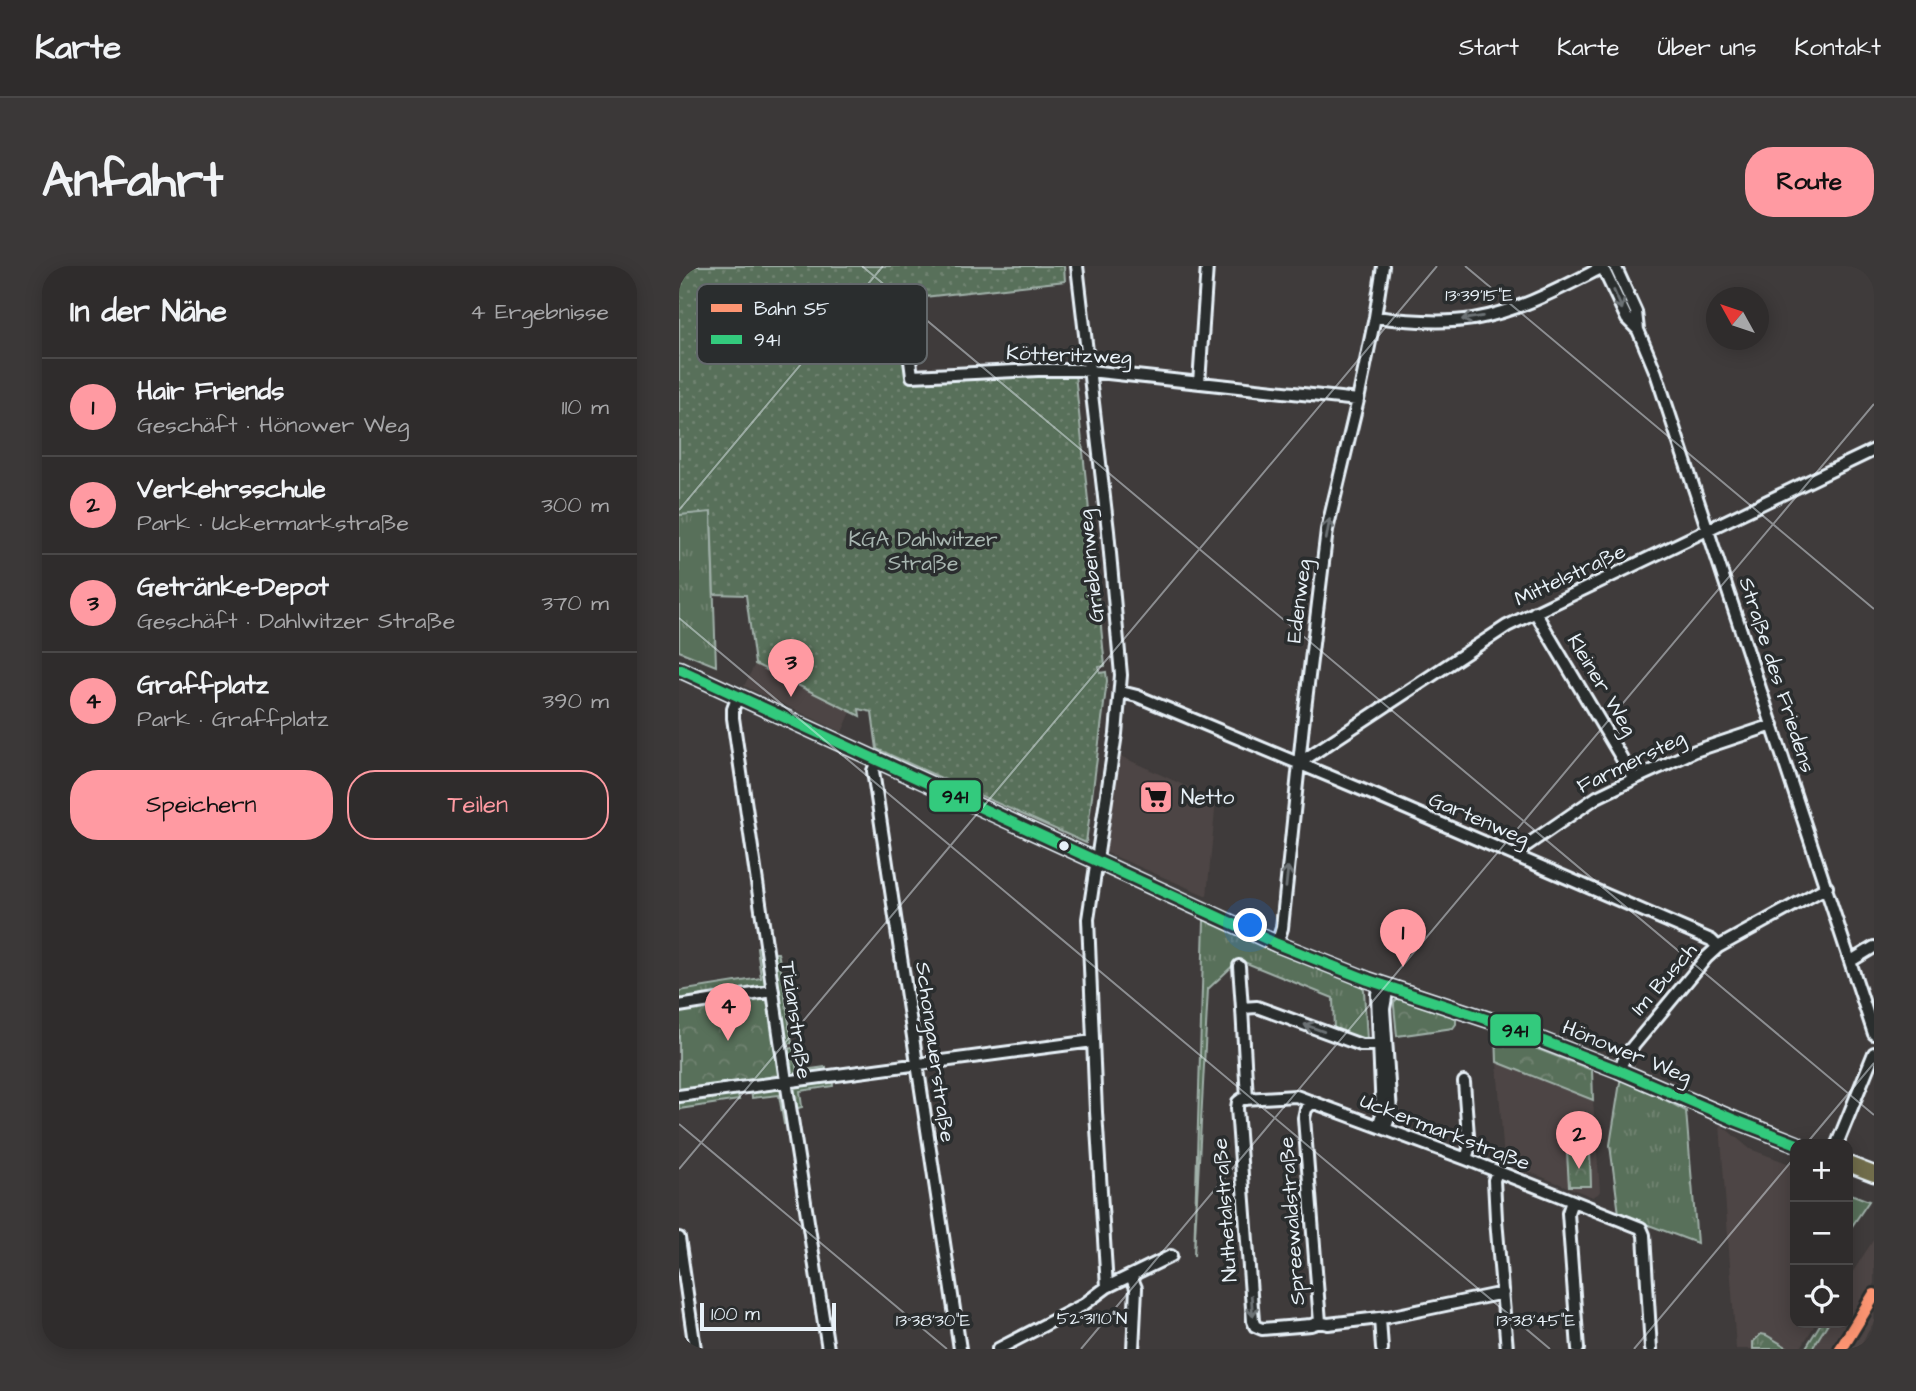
<!DOCTYPE html>
<html lang="de">
<meta charset="utf-8">
<style>
:root{--surface:#2f2c2c;--page:#3b3838;--text:#f1f3f6;--muted:#a7a7a9;--line:#4a4848;--accent:#ff9aa2}
body{margin:0;font-family:"Architects Daughter",sans-serif;background:var(--page);color:var(--text)}
.controls{position:absolute;right:21px;bottom:21px;display:grid;overflow:hidden;border-radius:14px;box-shadow:0 4px 18px #0003}
.controls button{width:63px;height:63px;display:grid;place-items:center;padding:0;border:0;border-bottom:2px solid var(--line);background:var(--surface);color:var(--text);font:35px sans-serif}
.compass{position:absolute;left:1027px;top:21px;width:63px;height:63px;border-radius:50%;background:var(--surface);box-shadow:0 4px 18px #0003;rotate:310deg}
.scale{position:absolute;left:21px;bottom:18px;width:136px;box-sizing:border-box;padding-left:7px;border:4px solid #e8f1f8;border-top:0;font-size:19px;line-height:24px;white-space:nowrap;color:#e8f1f8;-webkit-text-stroke:5px #2a2d2e;paint-order:stroke}
.you{position:absolute;left:572px;top:660px;width:24px;height:24px;margin:-18px;border:5px solid #fff;border-radius:50%;background:#1a73e8;box-shadow:0 0 0 10px #1a73e833}
.badge{display:grid;place-items:center;width:46px;height:46px;border-radius:50%;background:var(--accent);color:#111;font-size:23px;font-weight:700}
.pin{position:absolute;translate:-50% -58px;filter:drop-shadow(0 2px 4px #0008)}
.pin::after{content:'';position:absolute;top:37px;width:24px;height:21px;background:inherit;clip-path:polygon(0 0,100% 0,50% 100%)}
.list{margin:0;padding:0;list-style:none}
h2{display:flex;justify-content:space-between;align-items:center;height:91px;margin:0;padding:0 28px;font-size:30px}
h2 small{font-size:23px;font-weight:400;color:var(--muted)}
.list li{display:grid;grid-template-columns:46px 1fr auto;gap:21px;align-items:center;box-sizing:border-box;height:98px;padding:0 28px;border-top:2px solid var(--line)}
.list b{display:block;font-size:26px;white-space:nowrap}
.list p{margin:0;font-size:23px;white-space:nowrap;color:var(--muted)}
.list em{font-size:23px;font-style:normal;color:var(--muted)}
.actions{display:flex;gap:14px;padding:21px 28px}
.actions a{flex:1;padding:16px 0;border:2px solid var(--accent);border-radius:28px;text-align:center;font-size:24px;color:var(--accent)}
.actions .main{background:var(--accent);color:#111}
.icon{flex:none;width:38px;height:38px;fill:none;stroke:currentColor;stroke-width:2;stroke-linecap:round;stroke-linejoin:round}
.map{position:relative;flex:none;width:1195px;height:1083px;overflow:hidden;border-radius:28px}
header{display:flex;align-items:center;gap:42px;box-sizing:border-box;height:98px;padding:0 35px;background:var(--surface);border-bottom:2px solid var(--line)}
header strong{font-size:33px}
nav{display:flex;gap:38px;margin-inline-start:auto;font-size:24px}
.intro{display:flex;align-items:center;justify-content:space-between;box-sizing:border-box;height:168px;padding:0 42px}
h1{margin:0;font-size:49px}
.button{padding:18px 32px;border-radius:28px;background:var(--accent);color:#111;font-size:24px;font-weight:700}
main{display:flex;gap:42px;padding:0 42px}
aside{flex:1;background:var(--surface);border-radius:28px;box-shadow:0 4px 18px #0003}
.map>svg:first-child{display:block}
.built{fill:#4d4544}
.grass{fill:url(#grass-tufts);stroke:#a0b0a9;stroke-width:2}
.forest{fill:url(#forest-crowns);stroke:#a0b0a9;stroke-width:2}
.garden{fill:url(#garden-dots);stroke:#a0b0a9;stroke-width:2}
.lines{fill:none;stroke-linecap:round;stroke-linejoin:round}
.minor-casing{stroke:#e8f1f8;stroke-width:16}
.major-casing{stroke:#e8f1f8;stroke-width:19}
.minor{stroke:#2a2d2e;stroke-width:10}
.major{stroke:#716d4b;stroke-width:14}
.bus-1-casing{stroke:#2a2d2e;stroke-width:16}
.bus-1{stroke:#33ca7d;stroke-width:10}
.rail-1-casing{stroke:#2a2d2e;stroke-width:18}
.rail-1{stroke:#fd9572;stroke-width:12}
.oneway{stroke:#6c7275}
.ticks{fill:none;stroke:#e8f1f8;stroke-width:2;stroke-opacity:0.45}
.bus-dot{fill:#e8f1f8;stroke:#2a2d2e;stroke-width:2.5}
.labels{text-anchor:middle;dominant-baseline:central;stroke-width:7;stroke-linejoin:round;paint-order:stroke}
.street-label{font-size:21px;fill:#e8f1f8;stroke:#2a2d2e}
.park-label{font-size:21px;fill:#a8b6b1;stroke:#2a2d2e}
.poi-label{font-size:21px;fill:#e8f1f8;stroke:#2a2d2e;text-anchor:start}
.key{fill:#2a2d2e;stroke:#63686b;stroke-width:2}
.key-label{font-size:19px;fill:#e8f1f8}
.ticks-label{font-size:18px;text-anchor:middle;fill:#e8f1f8;stroke:#2a2d2e;stroke-width:7;stroke-linejoin:round;paint-order:stroke}
.line-badge{stroke:#2a2d2e;stroke-width:2.5}
.pale-badge-label{font-size:19px;text-anchor:middle;font-weight:bold;fill:#111}
</style>
<header>
<strong>Karte</strong>
<nav><a>Start</a><a>Karte</a><a>Über uns</a><a>Kontakt</a></nav>
</header>
<div class="intro"><h1>Anfahrt</h1><a class="button">Route</a></div>
<main>
<aside>
<h2>In der Nähe<small>4 Ergebnisse</small></h2>
<ul class="list">
<li><span class="badge">1</span><div><b>Hair Friends</b><p>Geschäft · Hönower Weg</p></div><em>110 m</em></li>
<li><span class="badge">2</span><div><b>Verkehrsschule</b><p>Park · Uckermarkstraße</p></div><em>300 m</em></li>
<li><span class="badge">3</span><div><b>Getränke-Depot</b><p>Geschäft · Dahlwitzer Straße</p></div><em>370 m</em></li>
<li><span class="badge">4</span><div><b>Graffplatz</b><p>Park · Graffplatz</p></div><em>390 m</em></li>
</ul>
<div class="actions"><a class="main">Speichern</a><a>Teilen</a></div>
</aside>
<div class="map">
<svg width="1195" height="1083" viewBox="0 0 1195 1083">
<defs>
<pattern id="grass-tufts" width="24" height="20" patternUnits="userSpaceOnUse" patternTransform="scale(1.75)"><rect width="24" height="20" fill="#596f5a"/><path d="M3 7l-1-3M5 7V3M7 7l1-3M15 17l-1-3M17 17v-4M19 17l1-3" fill="none" stroke="#718472"/></pattern>
<pattern id="forest-crowns" width="20" height="18" patternUnits="userSpaceOnUse" patternTransform="scale(1.75)"><rect width="20" height="18" fill="#596f5a"/><path d="M2 6a3 3 0 1 1 6 0M12 15a3 3 0 1 1 6 0" fill="none" stroke="#718472"/></pattern>
<pattern id="garden-dots" width="8" height="8" patternUnits="userSpaceOnUse" patternTransform="scale(1.75)"><rect width="8" height="8" fill="#596f5a"/><path d="M2 2h.1M6 6h.1" fill="none" stroke="#718472" stroke-width="1.8" stroke-linecap="round"/></pattern>
</defs>
<rect width="100%" height="100%" fill="#3f3b3b"/>
<filter id="ink" filterUnits="userSpaceOnUse"><feTurbulence type="fractalNoise" baseFrequency=".0143" numOctaves="2"/><feDisplacementMap in="SourceGraphic" scale="14" xChannelSelector="R" yChannelSelector="G"/><feConvolveMatrix kernelMatrix="1 2 1 2 8 2 1 2 1" color-interpolation-filters="sRGB"/></filter>
<g filter="url(#ink)">
<path class="built" d="M76 398 172 446 163 466 65 420Z
M439 489 537 534 528 630 426 586Z
M818 796 914 834 921 925 919 928 914 931 825 896Z
M1041 858 1071 883 1116 900V1057H1137L1121 1083H1057Z
M1195 973V1056L1179 1083H1126L1142 1057H1169V1013Z"/>
<path class="grass" d="M32 245 37 400 0 385V249Z
M528 653 683 719 685 724 688 774 681 775 655 766 654 732 560 694 529 723 515 990 525 655Z
M85 680 90 718 87 723 0 737V725L82 712 78 681Z
M92 687H99L100 691 113 777 104 778Z
M114 782 118 805 147 801V807L115 810 108 805 105 783Z
M942 810 1007 845 1018 977 940 948 931 879Z
M153 811 154 820 121 825 123 841 115 843 112 821 115 818Z
M103 820 112 857 105 858 100 829 73 832 72 823Z
M58 826 60 834 0 843V834Z
M1169 927 1190 935 1169 966Z
M1142 1057H1149L1133 1083H1126Z
M1082 1068 1087 1069 1111 1083H1074V1076Z"/>
<path class="forest" d="M88 729 91 733 103 806 100 810 0 824V744Z
M719 732 774 748 777 751V758L774 762 718 770 715 740V736Z
M817 767 913 804 914 834 818 796Z
M888 887H911L912 920H890Z"/>
<path class="garden" d="M0 0H385L386 15 219 34 230 115 283 110 396 108 426 400 420 401 421 407 427 406 428 415 407 577 198 483 193 446 180 443 181 450 76 398 67 329 35 328 32 246 0 249Z"/>
<g class="lines">
<g class="minor-casing">
<path id="minor" d="M398 0 429 265 442 409 437 468 409 653 417 846 428 1021
M923 0 948 53 959 64 977 107 1195 768
M936 0 957 46 959 64
M696 51C728 55 762 58 794 53 840 45 882 22 924 1
M228 72 233 110 359 104H401L679 134
M520 117 528 0
M856 346 955 513
M442 426 458 430 698 530 1032 674 1039 681
M59 430 54 443V452L107 815 149 1083
M198 495 194 505 281 1083
M620 497 828 360 1195 184
M840 591 845 581 918 531 955 513 1016 485 1094 459
M598 678 603 662 624 459 648 264 679 134 696 51 704 0
M1172 695 1195 681
M560 700 563 742
M0 740 94 725
M939 804 950 785 1028 691 1039 681 1148 621
M785 816 790 883 787 893
M0 830 414 775
M568 833 563 742 578 741 682 779H700
M634 836 627 843 625 852 641 1056 649 1058 709 1051 824 1027
M699 860 703 848 698 728 700 718
M706 863 712 847 705 743 709 720
M1158 878 1195 787
M818 906 815 914 817 953 828 1083
M893 935 889 947 899 1083
M0 972 16 1083
M452 1010 457 1022 454 1083
M701 1052 703 1083
M641 1056 632 1059 583 1063 576 1060 574 1055 558 842 559 836 563 833 617 830 787 893 962 962 965 969 972 1083
M319 1083 404 1039 428 1021 492 990"/>
</g>
<g class="major-casing">
<path id="major" d="M0 403 598 678 689 714 813 755 939 804 1056 854 1118 878
M1169 898 1195 908"/>
</g>
<use href="#minor" class="minor"/>
<use href="#major" class="major"/>
<g class="bus-1-casing">
<path id="bus-1" d="M0 403 598 678 689 714 813 755 939 804 1056 854 1118 878"/>
</g>
<use href="#bus-1" class="bus-1"/>
<g class="rail-1-casing">
<path id="rail-1" d="M1162 1083 1195 1029"/>
</g>
<use href="#rail-1" class="rail-1"/>
</g>
<defs><path id="oneway-shaft" d="M-6 0H5M1.5-3L5.5 0L1.5 3" fill="none" stroke-width="1.6" stroke-linecap="round" stroke-linejoin="round" transform="scale(1.75)"/></defs>
<g class="oneway">
<use href="#oneway-shaft" transform="translate(939 34) rotate(66)"/>
<use href="#oneway-shaft" transform="translate(793 52) rotate(171)"/>
<use href="#oneway-shaft" transform="translate(649 263) rotate(-80)"/>
<use href="#oneway-shaft" transform="translate(608 611) rotate(-84)"/>
<use href="#oneway-shaft" transform="translate(635 762) rotate(-160)"/>
<use href="#oneway-shaft" transform="translate(573 1040) rotate(86)"/>
</g>
</g>
<path class="ticks" d="M183 0 1195 849M786 0 1195 343M0 244 204 0M0 352 871 1083M0 858 268 1083M1127 878 1195 797M0 903 758 0M402 1083 1195 138M955 1083 1116 891"/>
<defs>
<g id="supermarket-square" transform="scale(1.75)"><rect x="-9" y="-9" width="18" height="18" rx="4" fill="#ff9aa2" stroke="#2a2d2e"/><path d="M-6-5.5h2.5l.6 2H6L4.5 2H-2.5L-4.4-4H-6ZM-1.5 3.2a1.3 1.3 0 1 0 .1 0ZM3 3.2a1.3 1.3 0 1 0 .1 0Z" fill="#111"/></g>
</defs>
<g fill-rule="evenodd">
<use href="#supermarket-square" x="477" y="531"/>
</g>
<circle class="bus-dot" cx="385" cy="580" r="6"/>
<g class="labels">
<g class="street-label">
<text transform="translate(390 89) rotate(2)">Kötteritzweg</text>
<text transform="translate(412 300) rotate(-96)">Griebenweg</text>
<text transform="translate(891 309) rotate(-25)">Mittelstraße</text>
<text transform="translate(620 335) rotate(-83)">Edenweg</text>
<text transform="translate(1098 409) rotate(72)">Straße des Friedens</text>
<text transform="translate(923 419) rotate(59)">Kleiner Weg</text>
<text transform="translate(952 496) rotate(-26)">Farmersteg</text>
<text transform="translate(800 553) rotate(23)">Gartenweg</text>
<text transform="translate(985 713) rotate(-49)">Im Busch</text>
<text transform="translate(117 754) rotate(82)">Tizianstraße</text>
<text transform="translate(256 786) rotate(82)">Schongauerstraße</text>
<text transform="translate(948 786) rotate(22)">Hönower Weg</text>
<text transform="translate(766 866) rotate(21)">Uckermarkstraße</text>
<text transform="translate(546 944) rotate(-94)">Nuthetalstraße</text>
<text transform="translate(613 955) rotate(-94)">Spreewaldstraße</text>
</g>
<g class="park-label">
<text x="244" y="273">KGA Dahlwitzer<tspan x="244" dy="24">Straße</tspan></text>
</g>
<g class="poi-label">
<text x="502" y="531">Netto</text>
</g>
</g>
<rect x="18" y="18" width="230" height="80" rx="10" class="key"/>
<rect x="32" y="38" width="31" height="8" fill="#fd9572"/>
<rect x="32" y="69" width="31" height="9" fill="#33ca7d"/>
<g class="key-label">
<text x="75" y="49">Bahn S5</text>
<text x="75" y="80">941</text>
</g>
<g class="ticks-label">
<text x="800" y="35">13°39'15"E</text>
<text x="413" y="1058">52°31'10"N</text>
<text x="254" y="1060">13°38'30"E</text>
<text x="857" y="1060">13°38'45"E</text>
</g>
<g class="line-badge">
<rect x="249" y="513" width="54" height="34" rx="7" fill="#33ca7d"/>
<rect x="810" y="747" width="53" height="34" rx="7" fill="#33ca7d"/>
</g>
<g class="pale-badge-label">
<text x="276" y="537">941</text>
<text x="836" y="771">941</text>
</g>
</svg>
<div class="controls">
<button>+</button>
<button>−</button>
<button><svg class="icon" aria-label="locate" viewBox="0 0 24 24"><circle cx="12" cy="12" r="6"/><path d="M12 2v4M12 18v4M2 12h4M18 12h4"/></svg></button>
</div>
<svg class="compass" viewBox="-18 -18 36 36"><path d="M0-13l5 13h-10z" fill="#e53935"/><path d="M0 13l5-13h-10z" fill="#a7a7a9"/></svg>
<div class="scale">100 m</div>
<div class="you"></div>
<div class="pin badge" style="left:724px;top:701px">1</div>
<div class="pin badge" style="left:900px;top:903px">2</div>
<div class="pin badge" style="left:112px;top:431px">3</div>
<div class="pin badge" style="left:49px;top:775px">4</div>
</div>
</main>
